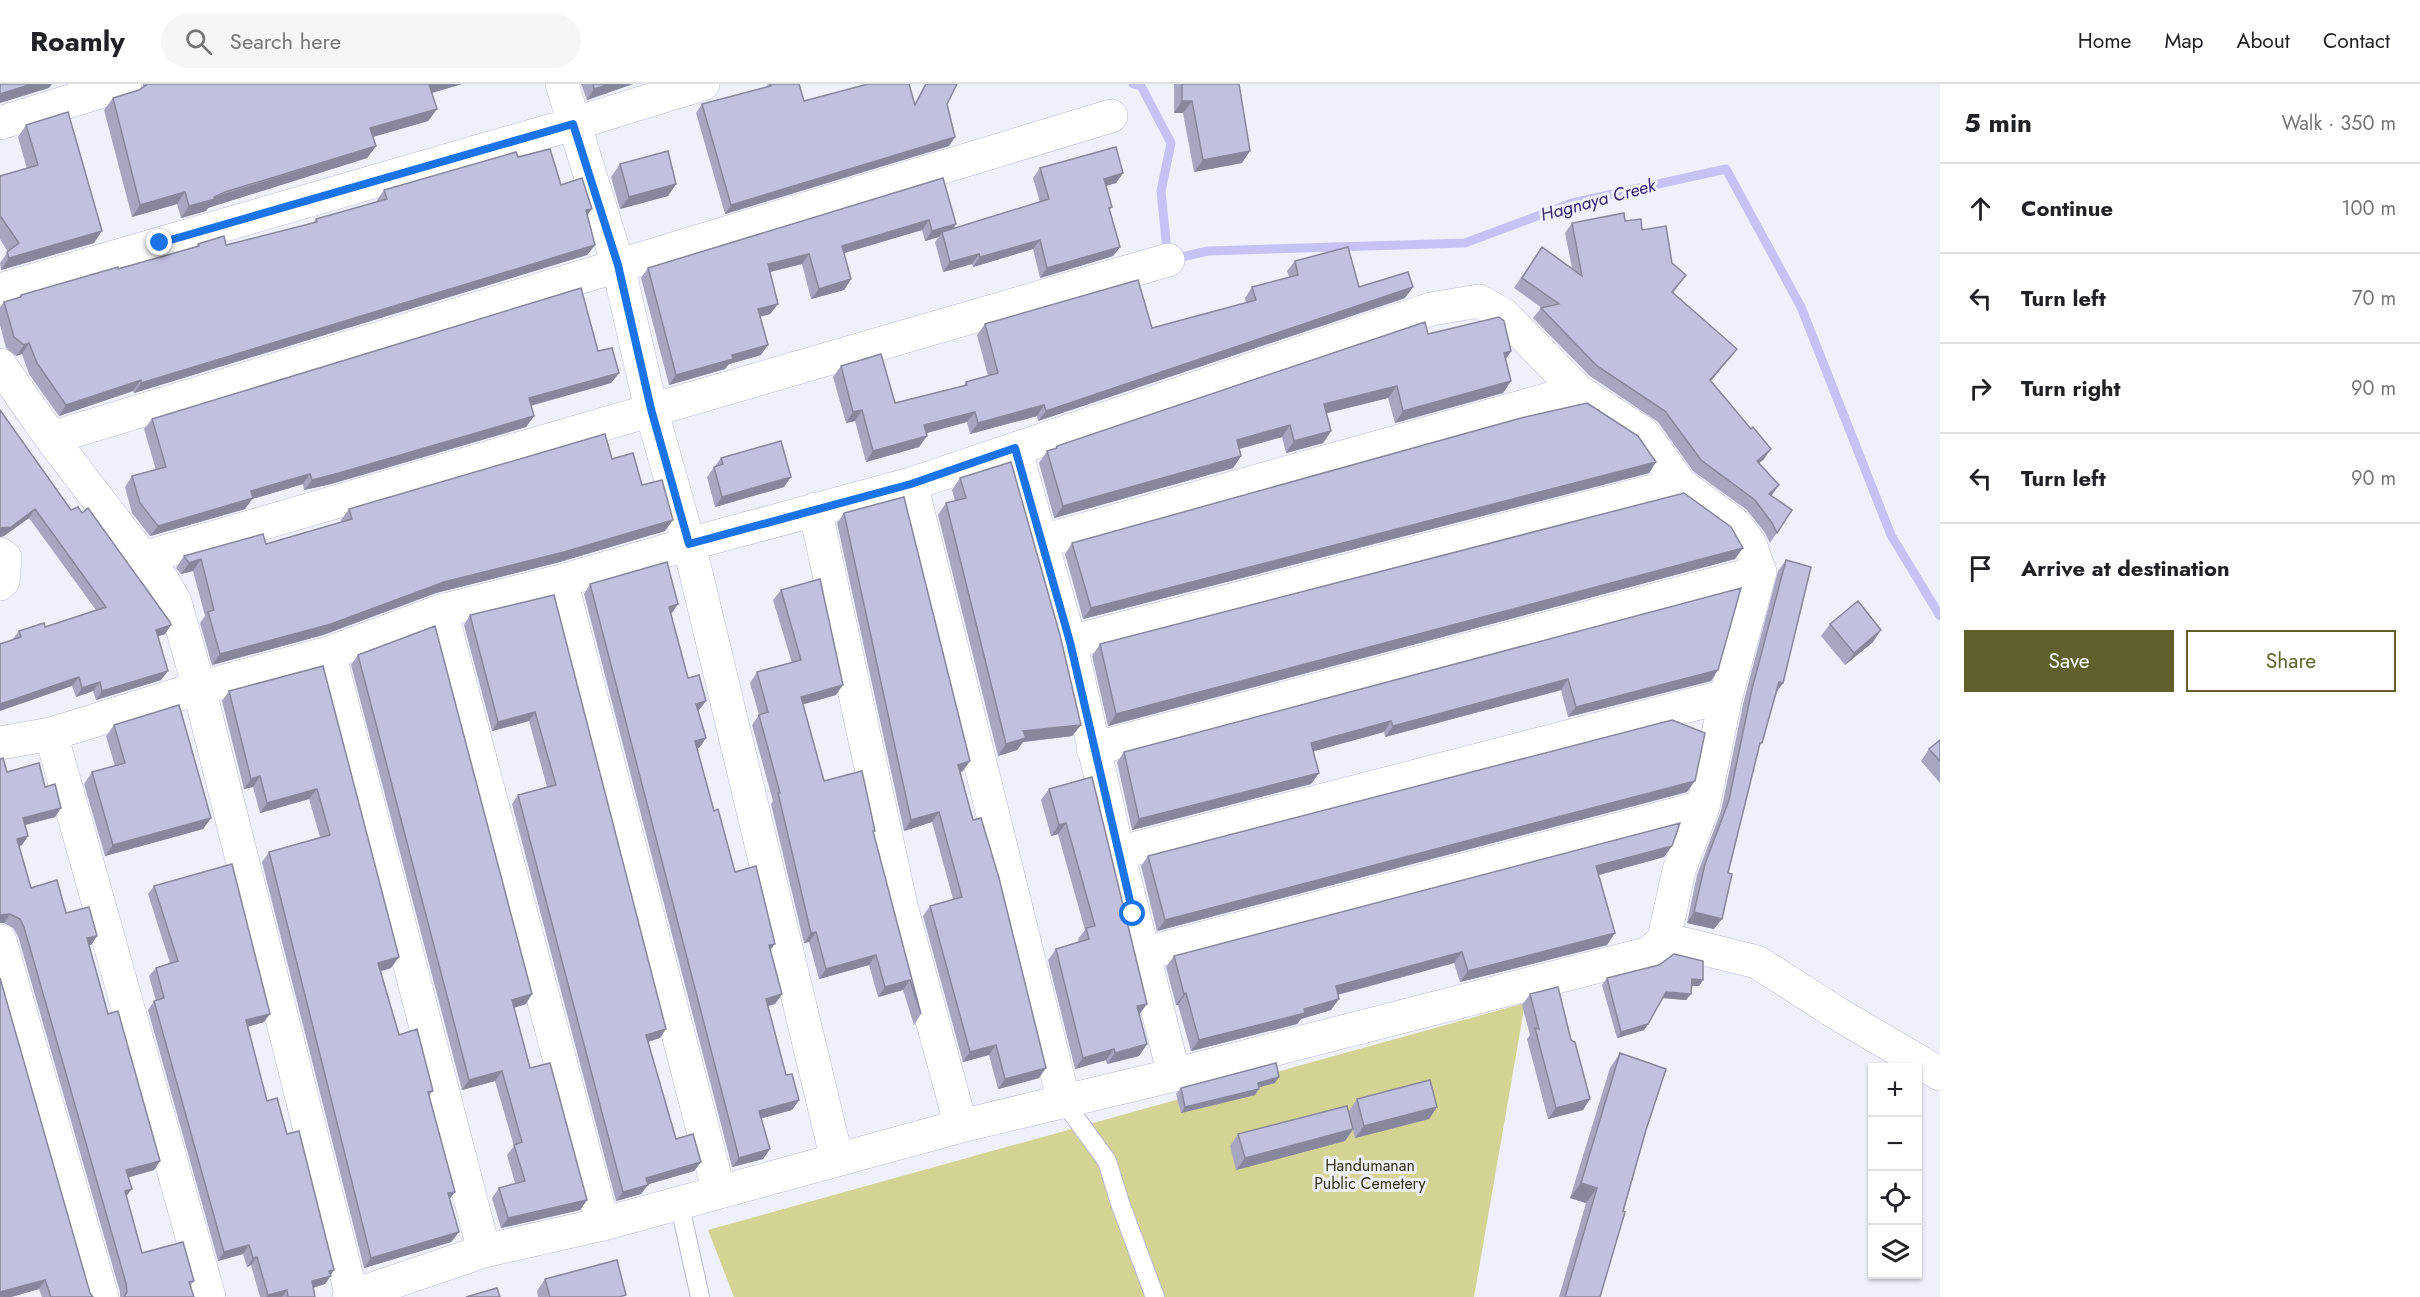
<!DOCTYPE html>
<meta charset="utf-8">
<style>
:root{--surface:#fff;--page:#f6f6f6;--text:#202124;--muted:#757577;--line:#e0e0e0;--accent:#60602d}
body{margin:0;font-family:Jost,sans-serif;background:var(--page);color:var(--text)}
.controls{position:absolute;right:18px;bottom:18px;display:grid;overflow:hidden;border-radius:0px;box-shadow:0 2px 4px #0004}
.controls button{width:54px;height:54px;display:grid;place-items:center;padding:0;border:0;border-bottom:2px solid var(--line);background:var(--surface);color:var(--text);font:30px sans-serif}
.stop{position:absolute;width:18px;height:18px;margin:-14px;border:4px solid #1a73e8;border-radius:50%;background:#fff}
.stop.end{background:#1a73e8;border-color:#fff;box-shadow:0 2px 6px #0008}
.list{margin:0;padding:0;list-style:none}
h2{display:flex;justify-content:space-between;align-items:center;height:78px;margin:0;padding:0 24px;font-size:26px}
h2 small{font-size:20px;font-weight:400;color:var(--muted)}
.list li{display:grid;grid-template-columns:39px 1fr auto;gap:18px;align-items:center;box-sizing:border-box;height:90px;padding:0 24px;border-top:2px solid var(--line)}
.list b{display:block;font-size:22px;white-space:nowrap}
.list em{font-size:20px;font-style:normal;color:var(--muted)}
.actions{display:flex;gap:12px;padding:18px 24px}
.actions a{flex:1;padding:14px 0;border:2px solid var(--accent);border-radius:0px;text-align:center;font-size:21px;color:var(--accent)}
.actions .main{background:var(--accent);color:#fff}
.icon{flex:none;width:33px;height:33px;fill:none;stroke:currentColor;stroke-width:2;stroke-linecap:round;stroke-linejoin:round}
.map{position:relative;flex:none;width:1940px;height:1213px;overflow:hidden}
header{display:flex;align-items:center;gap:36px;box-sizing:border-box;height:84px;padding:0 30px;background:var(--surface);border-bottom:2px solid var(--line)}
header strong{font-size:28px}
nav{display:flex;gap:33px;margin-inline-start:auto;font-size:21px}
.search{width:420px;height:54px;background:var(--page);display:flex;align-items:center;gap:15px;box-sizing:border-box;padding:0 21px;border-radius:33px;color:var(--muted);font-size:22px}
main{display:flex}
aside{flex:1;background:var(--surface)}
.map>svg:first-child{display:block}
.green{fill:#d3d394}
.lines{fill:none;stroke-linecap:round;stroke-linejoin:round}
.stream{stroke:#c6c2f6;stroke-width:9}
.service-casing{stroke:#bab8d8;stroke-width:20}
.minor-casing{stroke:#bab8d8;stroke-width:34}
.service{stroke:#fff;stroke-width:18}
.minor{stroke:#fff;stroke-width:33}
.wall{fill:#a7a5c0}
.shaded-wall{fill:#88869c}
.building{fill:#c2c0df;stroke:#88869c;stroke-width:1.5}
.route{stroke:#1a73e8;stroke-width:8}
.labels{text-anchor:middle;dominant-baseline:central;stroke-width:6;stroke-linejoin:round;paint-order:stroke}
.park-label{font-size:16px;fill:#313111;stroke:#f0f0fd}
.water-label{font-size:18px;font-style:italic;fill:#372670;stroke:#f0f0fd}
</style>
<header>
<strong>Roamly</strong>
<div class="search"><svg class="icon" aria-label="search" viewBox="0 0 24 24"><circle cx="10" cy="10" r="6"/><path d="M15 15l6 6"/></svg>Search here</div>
<nav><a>Home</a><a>Map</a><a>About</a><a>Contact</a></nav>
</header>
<main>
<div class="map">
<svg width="1940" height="1213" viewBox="0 0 1940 1213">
<rect width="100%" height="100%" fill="#f0f0fd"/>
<path class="green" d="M1525 919 1474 1213H734L708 1146Z"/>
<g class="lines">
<path class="stream" d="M1133 0 1141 2 1171 59 1161 107 1168 176 1208 167 1465 159 1572 119 1726 85 1801 223 1891 451 1940 532"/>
<g class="service-casing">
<path id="service" d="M1064 1018 1107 1077 1120 1119 1155 1213
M679 1118 700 1213"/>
</g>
<g class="minor-casing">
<path id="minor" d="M562 0 618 181 651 325 689 460 837 1076
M0 39 125 0
M0 206 573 40 703 0
M0 281 51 354 143 474 163 497 175 518 199 604 352 1213
M51 354 1111 32
M1015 365 1070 558 1118 769 1174 991
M911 400 1064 1018
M815 425 901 822 961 1042
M1043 457 1578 307
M0 470 5 474 3 497 0 500
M143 474 1168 176
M561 497 719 1108
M441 527 603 1140
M1070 558 1680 400
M329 569 484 1167
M51 650 209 1213
M0 659 51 650 199 604 329 569 441 527 561 497 689 460 911 400 1431 225 1479 217 1504 231 1578 307 1643 349 1680 400 1736 441 1750 460 1760 488 1726 612 1703 723 1679 786 1664 855 1650 869 1174 991 961 1042 603 1140 484 1167 349 1213
M1093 665 1760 488
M1118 769 1726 612
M1664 855 1757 878 1838 930 1940 990
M0 857 102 1213
M1143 870 1703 723"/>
</g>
<use href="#service" class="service"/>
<use href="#minor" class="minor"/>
</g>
<path class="wall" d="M143 0H462L432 9 437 25 428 37 373 53 376 62 367 74 217 121 208 124 206 127 181 134 177 120 132 133 104 26 113 14 139 6 143 3Z
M581 0H633L587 16Z
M768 0H799L804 17 915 19 925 0H957L947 20 949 62 725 130 696 29 702 20 766 3Z
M1174 0H1239L1242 79 1194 88 1183 29H1174Z
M26 41 94 159 1 186 0 179 8 168 0 155V92L27 85 18 53Z
M518 73 561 101 592 125 587 131 595 161 587 171 134 309 133 307 59 332 29 290 22 270 16 272 6 264 0 241V223L4 218 19 214 21 211 196 163 198 160 226 161 313 139 316 135 377 118V116L384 106Z
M620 80 676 100 668 112 620 125 611 93Z
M1040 84 1123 89 1116 99 1106 102 1112 123 1110 126 1120 163 1113 172 1040 194 1033 165 973 183 972 180 943 188 935 158 939 153 925 157 922 146 844 169 851 195 844 206 811 215 802 180 770 188 778 220 770 230 760 233 761 271 729 280 725 285 669 301 641 194 648 184 943 94 956 140 953 145 1040 118 1033 94Z
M1625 137 1642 146 1672 179 1686 191 1673 209 1737 265 1729 275 1711 297 1764 375 1759 379 1771 412 1792 426 1770 459 1765 449 1747 426 1693 387 1658 338 1590 292 1533 234 1541 224H1542L1514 204 1542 163 1572 184 1565 149 1572 139Z
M1295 177 1359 203 1405 214 1038 337 1037 332 970 350 967 338 926 349 919 363 866 378 855 337 846 339 833 293 841 282 895 319 964 302 966 298 988 292 977 251 985 240 1152 244 1246 219 1245 214 1252 203 1289 193 1287 187Z
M1428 250 1511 267 1506 275 1511 297 1503 309 1395 339 1388 314 1326 329 1331 347 1323 359 1286 369 1282 353 1239 365 1241 372 1233 384 1054 434 1039 379 1047 367 1054 365 1057 362Z
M598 267 619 289 611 299 531 322 534 332 526 343 331 400 304 406 303 400 252 415 245 425 150 452 132 429 125 403 132 392 156 386 144 345 152 335Z
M0 326 71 426 165 550 158 552 161 596 96 616 93 607 76 613 72 602 12 556 19 547 45 543 96 526 29 434 4 452 0 453Z
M721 374 784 403 715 423 707 393Z
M612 375 642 401 665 447 556 479 436 509 323 551 212 581 200 539 205 532 193 487 181 490 176 484 184 472 266 460 342 438 341 436 349 425Z
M1656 378 1649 389 1083 535 1065 470 1072 459Z
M960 394 1081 641 1072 652 1023 658 1017 666 998 672 938 431 946 419 955 417 952 406Z
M844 429 963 687 960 688 1039 994 998 1005 989 971 963 978 923 832 930 822 953 815 932 738 904 747 837 439Z
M1735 475 1108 642 1092 572 1100 560Z
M1786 476 1777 608 1758 664 1714 845 1687 839 1697 791 1721 727 1744 616 1778 487Z
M590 500 678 520 671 530 688 594 706 617 698 627 706 654 699 664H697L714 727 735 788 770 866 782 910 775 920 768 922 786 991 799 1016 792 1026 761 1034 770 1065 763 1075 732 1083 584 510Z
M1741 504 1711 597 1568 633 1561 606 1385 653 1384 648 1313 667 1319 689 1311 700 1132 746 1117 678 1124 668Z
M781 506 836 611 803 620 824 697 873 749 921 930 914 941 903 906 878 913 869 881 819 895 809 858 804 859 771 720 773 717 752 641 759 631 750 599 757 588 792 579 773 516Z
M554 511 660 954 648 958 676 1055 701 1078 694 1087 648 1100 641 1110 616 1117 512 720 518 711 547 703 529 637 492 647 464 541 470 531Z
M1830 540 1873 558 1845 581 1821 552Z
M358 571 526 920 514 924 530 984 587 1116 580 1126 501 1144 492 1114 499 1104 515 1099 507 1071 514 1062 495 997 462 1006 351 581Z
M323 582 399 873 391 884 381 887 399 951 433 1007 429 1012 449 1115 459 1148 451 1158 364 1184 262 778 269 768 320 753 309 715 260 729 253 703 244 705 222 617 229 607Z
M114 641 211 734 203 745 105 772 84 700 92 688 115 682 106 652Z
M1940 656V699L1921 677 1929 665Z
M0 675 7 688 45 703 61 724 55 733 25 741 28 752 22 761 19 762 31 804 97 852 91 861H89L108 930 160 1077 154 1086 128 1093 126 1113 142 1169 194 1197 190 1202 194 1213H120V1208L18 852 13 844 4 839H0Z
M1092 693 1139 931 1147 960 1139 972 1107 980 1106 976 1075 985 1048 876 1056 865 1079 858 1078 855 1085 846 1058 750 1051 752 1041 716 1049 705Z
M1687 708 1157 847 1141 782 1148 772Z
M1664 773 1598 791 1607 861 1460 898 1454 879 1338 911 1331 926 1301 935 1297 940 1191 967 1178 921H1176L1166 883 1174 872Z
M154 802 264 938 247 943 267 1017 331 1192 325 1200 313 1204 315 1213H260L251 1181 247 1183 243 1170 218 1177 148 926 154 917H156L149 892 156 884 170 879 148 810Z
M0 894 90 1209 93 1213H42L39 1205 11 1213H0Z
M1607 894 1703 896 1699 902H1691L1686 916 1662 914 1648 940 1644 946 1617 954 1602 901Z
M1530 910 1583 1026 1548 1035 1527 955 1530 951 1522 921Z
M1620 969 1646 1046 1600 1213H1559L1586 1119 1570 1114 1610 984Z
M1275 999 1259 1003 1255 1011 1181 1029 1176 1010 1181 1004Z
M1357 1015 1437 1023 1429 1035 1355 1054 1353 1046 1345 1057 1236 1086 1230 1062 1238 1050 1349 1027Z
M545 1195 619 1213H538L537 1207Z"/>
<path class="shaded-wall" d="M32 0H52L49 4 0 19V11L3 9Z
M429 0H462L421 12Z
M609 0H633L587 16 594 5Z
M1182 17H1192L1183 29H1174Z
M437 25 428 37 362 56 370 44Z
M955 53 949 62 725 130 731 121Z
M376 62 367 74 217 121 208 124 206 127 181 134 189 122 214 113Z
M1250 67 1242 79 1194 88 1203 76Z
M1123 89 1116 99 1097 104 1104 95Z
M676 100 668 112 620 125 629 113Z
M185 108 177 120 132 133 140 121Z
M592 125 584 135 586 126Z
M929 136 922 146 834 172 842 162Z
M956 140 949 150 942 148 939 153 925 157 932 147Z
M102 147 94 159 1 186 9 174Z
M1040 156 1033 165 973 183 980 173Z
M595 161 587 171 134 309 141 299Z
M1120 163 1113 172 1040 194 1047 184Z
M809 170 802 180 761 190 768 180Z
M979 170 972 180 943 188 950 178Z
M851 195 844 206 811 215 819 205Z
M1413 203 1405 214 1038 337 1046 327Z
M778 220 770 230 751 235 758 225Z
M29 259 22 270 16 272 24 261Z
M768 261 761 271 729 280 725 285 669 301 676 291 732 271Z
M1737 265 1729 275 1702 307 1710 296Z
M1511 267 1503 279 1504 269Z
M619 289 611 299 521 324 529 314Z
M141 296 133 307 59 332 66 321Z
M1511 297 1503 309 1395 339 1403 327Z
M1397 302 1388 314 1316 332 1324 320Z
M1044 321 1037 332 970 350 978 339Z
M862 326 855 337 846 339 853 328Z
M975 328 967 338 916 352 924 341Z
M534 332 526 343 331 400 304 406 312 396Z
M1290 341 1282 353 1228 368 1237 356Z
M1331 347 1323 359 1286 369 1294 357Z
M927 352 919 363 866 378 873 367Z
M1771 365 1764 375 1749 388 1757 377Z
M1241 372 1233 384 1054 434 1063 422Z
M1656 378 1649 389 1083 535 1091 524Z
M310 390 303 400 252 415 245 425 150 452 158 442 251 407Z
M791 393 784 403 715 423 722 413Z
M1779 401 1772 411 1762 420 1769 410Z
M35 425 29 434 4 452 0 453V444Z
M673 436 665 447 556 479 436 509 323 551 212 581 220 570 444 498Z
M1743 464 1735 475 1108 642 1116 630Z
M201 475 193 487 181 490 189 479Z
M678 520 671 530 662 532 669 523Z
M171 541 165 550 150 555 156 546Z
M1881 546 1873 558 1845 581 1854 569Z
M1718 586 1711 597 1568 633 1576 623Z
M168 587 161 596 96 616 102 607Z
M79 593 72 602 0 627V620Z
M1568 595 1561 606 1385 653 1393 642Z
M100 598 93 607 76 613 82 604Z
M1779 598 1783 599 1775 610Z
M843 601 836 611 794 623 801 613Z
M706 617 699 626 690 629 696 620Z
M535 628 529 637 492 647 498 638Z
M1391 637 1384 648 1304 670 1311 659Z
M1081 641 1072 652 1023 658 1017 666 998 672 1006 660 1023 647Z
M706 654 699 664 688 667 695 657Z
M970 677 963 687 950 691 958 681Z
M1319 689 1311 700 1132 746 1139 735Z
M260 692 253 703 244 705 251 695Z
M1695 697 1687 708 1157 847 1165 836Z
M317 705 309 715 260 729 267 719Z
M61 724 55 733 17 743 23 734Z
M939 728 932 738 904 747 911 736Z
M211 734 203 745 105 772 113 761Z
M1066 739 1058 750 1051 752 1059 741Z
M28 752 22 761 10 764 17 755Z
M1672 762 1664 773 1588 794 1596 782Z
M1694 828 1722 835 1714 845 1687 839Z
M10 830 4 839H0V831Z
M816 848 809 858 804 859 811 849Z
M1615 849 1607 861 1460 898 1468 887Z
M97 852 91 861 81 864 87 854Z
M775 860 768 869 769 861Z
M1462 868 1454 879 1328 913 1336 902Z
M876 871 869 881 819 895 826 885Z
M399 873 391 884 371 890 378 879Z
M1692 895 1703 896 1699 902H1687Z
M910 896 903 906 878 913 885 903Z
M1666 908 1691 910 1686 916 1661 914Z
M1186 909 1178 921H1176L1184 910Z
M532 910 526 920 505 926 512 916Z
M782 910 775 920 759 924 766 915Z
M1339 915 1331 926 1301 935 1297 940 1191 967 1199 956Z
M1147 920 1139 931 1129 934 1137 922Z
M270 930 264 938 240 945 246 936Z
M1648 940 1644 946 1617 954 1621 948Z
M666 945 660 954 639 960 646 951Z
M1147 960 1139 972 1107 980 1115 969Z
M996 961 989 971 963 978 970 968Z
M1114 965 1106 976 1075 985 1083 974Z
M1046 984 1039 994 998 1005 1005 995Z
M502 987 495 997 462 1006 469 996Z
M1279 993 1275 999 1253 1005 1258 999Z
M1259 1005 1255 1011 1181 1029 1185 1023Z
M1590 1015 1583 1026 1548 1035 1556 1024Z
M799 1016 792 1026 752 1037 759 1027Z
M1437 1023 1429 1035 1355 1054 1364 1042Z
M1353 1045 1345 1057 1236 1086 1245 1074Z
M770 1065 763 1075 732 1083 739 1074Z
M160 1077 154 1086 120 1096 126 1086Z
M701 1078 694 1087 639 1103 646 1094Z
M1581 1099 1597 1104 1586 1119 1570 1114Z
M648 1101 641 1110 616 1117 623 1108Z
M132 1105 125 1114V1107Z
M455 1108 447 1118 448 1109Z
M587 1116 580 1126 501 1144 508 1134Z
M459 1148 451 1158 364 1184 371 1174Z
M249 1161 243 1170 218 1177 224 1168Z
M257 1173 251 1181 247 1183 253 1174Z
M334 1186 325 1200 305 1206 312 1197 329 1187Z
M45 1196 39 1205 11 1213H0V1208Z
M287 1206 282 1213H266L268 1211Z"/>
<path class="building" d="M0 0H32L3 9 0 11Z
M148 0H429L437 25 370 44 376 62 225 108 214 113 215 115 189 122 185 108 140 121 113 14 139 6Z
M593 0H609L594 5Z
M770 0H799L804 17 868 0H909L915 21 926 0H957L947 20 955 53 731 121 702 20 771 2Z
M1182 0H1239L1250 67 1203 76 1192 17H1182Z
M68 28 102 147 9 174 7 168 19 159 1 133H0V92L38 81 26 41Z
M1116 63 1123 89 1104 95 1112 123 1109 124 1120 163 1047 184 1040 156 980 173 979 170 950 178 942 148 1049 115 1040 84Z
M550 65 561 101 582 94 592 125 586 126 595 161 141 299V296L66 321 37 279 29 259 24 261 14 253 4 218 21 213V211L118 183V185L199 162 198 160 224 152 226 161 317 138 316 135 387 115 384 106 516 68 518 73Z
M668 67 676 100 629 113 620 80Z
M943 94 956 140 932 147 929 136 842 162 851 195 819 205 809 170 768 180 778 220 758 225 768 261 732 271 733 275 676 291 648 184Z
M1624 129 1625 137 1641 135 1642 146 1666 142 1672 179 1686 191 1672 208 1737 265 1710 296 1751 345 1753 343 1771 365 1757 377 1779 401 1769 410 1792 426 1777 449 1772 439 1755 416 1701 376 1665 327 1597 282 1541 224 1559 220 1522 194 1542 163 1582 192 1572 139Z
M1348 163 1359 203 1408 188 1413 203 1046 327 1044 321 978 339 975 328 924 341 927 352 873 367 862 326 853 328 841 282 881 270 895 319 967 301 966 298 998 289 985 240 1138 196 1152 244 1256 216 1252 203 1298 191 1295 177Z
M581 204 598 267 612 264 619 289 529 314 534 332 339 389 312 396 310 390 251 407 253 414 158 442 140 419 132 392 166 383 152 335Z
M1499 233 1504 237 1511 267 1504 269 1511 297 1403 327 1397 302 1324 320 1331 347 1294 357 1290 341 1237 356 1241 372 1063 422 1047 367 1057 364V362L1425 238 1428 250Z
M1587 319 1638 352 1656 378 1091 524 1072 459 1521 334Z
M0 326 71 426 78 423 82 429 88 424 170 538 171 541 156 546 168 587 102 607 100 598 82 604 79 593 0 620V560L21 553 19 547 44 539 45 543 106 523 35 425 11 443 0 444Z
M605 350 612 375 633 369 642 401 662 396 673 436 564 468 444 498 331 540 220 570 208 528 214 526 201 475 189 479 184 472 263 450 266 460 352 435 349 425Z
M781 357 791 393 722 413 714 383 723 380 721 374Z
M1011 378 1060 551 1081 641 1023 647 1026 654 1006 660 946 419 966 414 960 394Z
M1684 409 1731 443 1743 464 1116 630 1100 560Z
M904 413 970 677 958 681 973 736 981 734 999 794 1046 984 1005 995 996 961 970 968 930 822 962 813 939 728 911 736 844 429Z
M1786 476 1811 483 1783 599 1779 598 1762 659H1760L1728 789 1732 790 1722 835 1694 828 1705 780 1729 716 1752 605Z
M667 478 678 520 669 523 688 594 699 591 706 617 696 620 706 654 695 657 714 727 718 725 735 788 756 782 775 860 769 861 782 910 766 915 786 991 792 990 799 1016 759 1027 770 1065 739 1074 590 500Z
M820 495 843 601 801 613 824 697 862 687 875 747H873L921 930 910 896 885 903 876 871 826 885 816 848 811 849 778 709H780L759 631 768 628 757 588 801 576 781 506Z
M1741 504 1718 586 1576 623 1568 595 1393 642 1391 637 1311 659 1319 689 1139 735 1124 668Z
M554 511 666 945 646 951 676 1055 693 1050 701 1078 646 1094 648 1101 623 1108 518 711 556 701 535 628 498 638 470 531Z
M1858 517 1881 546 1854 569 1830 540Z
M435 542 532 910 512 916 530 984 550 979 587 1116 508 1134 499 1104 525 1097 514 1061 522 1058 502 987 469 996 358 571Z
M323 582 399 873 378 879 399 951 417 945 433 1007 428 1008 455 1108 448 1109 459 1148 371 1174 269 768 330 751 317 705 267 719 260 692 251 695 229 607Z
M179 621 211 734 113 761 92 688 125 679 114 641Z
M1672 636 1705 649 1695 697 1165 836 1148 772Z
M1940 656V677L1929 665Z
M3 674 7 688 39 679 45 703 55 700 61 724 23 734 28 752 17 755 31 804 57 796 66 829 89 823 97 852 87 854 108 930 118 927 160 1077 126 1086 132 1105 125 1107 142 1169 183 1158 194 1197 189 1198 194 1213H124L127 1208 126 1199 24 843 20 835 10 830 0 831V675Z
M1092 693 1147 920 1137 922 1147 960 1115 969 1114 965 1083 974 1056 865 1089 855 1086 844 1095 842 1066 739 1059 741 1049 705Z
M1680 739 1672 762 1596 782 1615 849 1468 887 1462 868 1336 902 1339 915 1304 925 1305 929 1199 956 1186 909 1184 910 1174 872Z
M232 780 270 930 246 936 267 1017 277 1014 287 1050 299 1047 334 1186 329 1187 331 1192 312 1197 315 1213H288L287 1206 268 1211 257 1173 253 1174 249 1161 224 1168 154 917 164 914 156 884 178 877 154 802Z
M1674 870 1703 877V896L1692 895 1691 910 1666 908 1648 940 1621 948 1607 894 1659 881Z
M0 894 90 1209 93 1213H51L45 1196 0 1208Z
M1558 903 1571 956 1575 958 1590 1015 1556 1024 1535 944 1539 945 1530 910Z
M1620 969 1666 985 1646 1046 1623 1127 1625 1128 1600 1213H1565L1597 1104 1581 1099Z
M1276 979 1279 993 1258 999 1259 1005 1185 1023 1181 1004Z
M1430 996 1437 1023 1364 1042 1357 1015Z
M1347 1022 1353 1045 1245 1074 1238 1050Z
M617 1176 626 1211 619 1213H550L545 1195Z
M497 1204 500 1213H466Z"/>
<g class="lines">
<path class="route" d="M160 159 573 40 618 181 651 325 689 460 911 400 1015 364 1070 558 1133 830"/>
</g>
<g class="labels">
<g class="park-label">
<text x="1370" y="1081">Handumanan<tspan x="1370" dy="18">Public Cemetery</tspan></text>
</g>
<g class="water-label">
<text transform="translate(1598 116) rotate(-15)">Hagnaya Creek</text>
</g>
</g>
</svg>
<div class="controls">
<button>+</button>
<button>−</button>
<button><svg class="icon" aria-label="locate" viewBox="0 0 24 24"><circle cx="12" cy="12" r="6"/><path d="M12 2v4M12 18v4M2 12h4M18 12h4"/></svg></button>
<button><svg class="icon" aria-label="layers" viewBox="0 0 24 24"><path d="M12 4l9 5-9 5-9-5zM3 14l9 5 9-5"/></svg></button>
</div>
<div class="stop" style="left:1133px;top:830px"></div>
<div class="stop end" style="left:160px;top:159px"></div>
</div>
<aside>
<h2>5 min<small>Walk · 350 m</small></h2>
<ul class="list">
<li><svg class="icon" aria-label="ahead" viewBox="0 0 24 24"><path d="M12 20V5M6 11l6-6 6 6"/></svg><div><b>Continue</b></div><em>100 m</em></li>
<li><svg class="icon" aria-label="left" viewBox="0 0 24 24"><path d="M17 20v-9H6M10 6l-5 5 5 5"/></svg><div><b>Turn left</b></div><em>70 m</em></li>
<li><svg class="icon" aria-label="right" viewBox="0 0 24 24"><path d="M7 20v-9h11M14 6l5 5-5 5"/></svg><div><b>Turn right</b></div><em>90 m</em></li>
<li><svg class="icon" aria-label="left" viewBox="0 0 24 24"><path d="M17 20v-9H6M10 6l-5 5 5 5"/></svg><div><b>Turn left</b></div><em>90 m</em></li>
<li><svg class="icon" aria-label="arrive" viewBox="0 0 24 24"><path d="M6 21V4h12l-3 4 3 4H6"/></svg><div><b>Arrive at destination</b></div></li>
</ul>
<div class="actions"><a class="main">Save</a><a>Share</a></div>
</aside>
</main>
